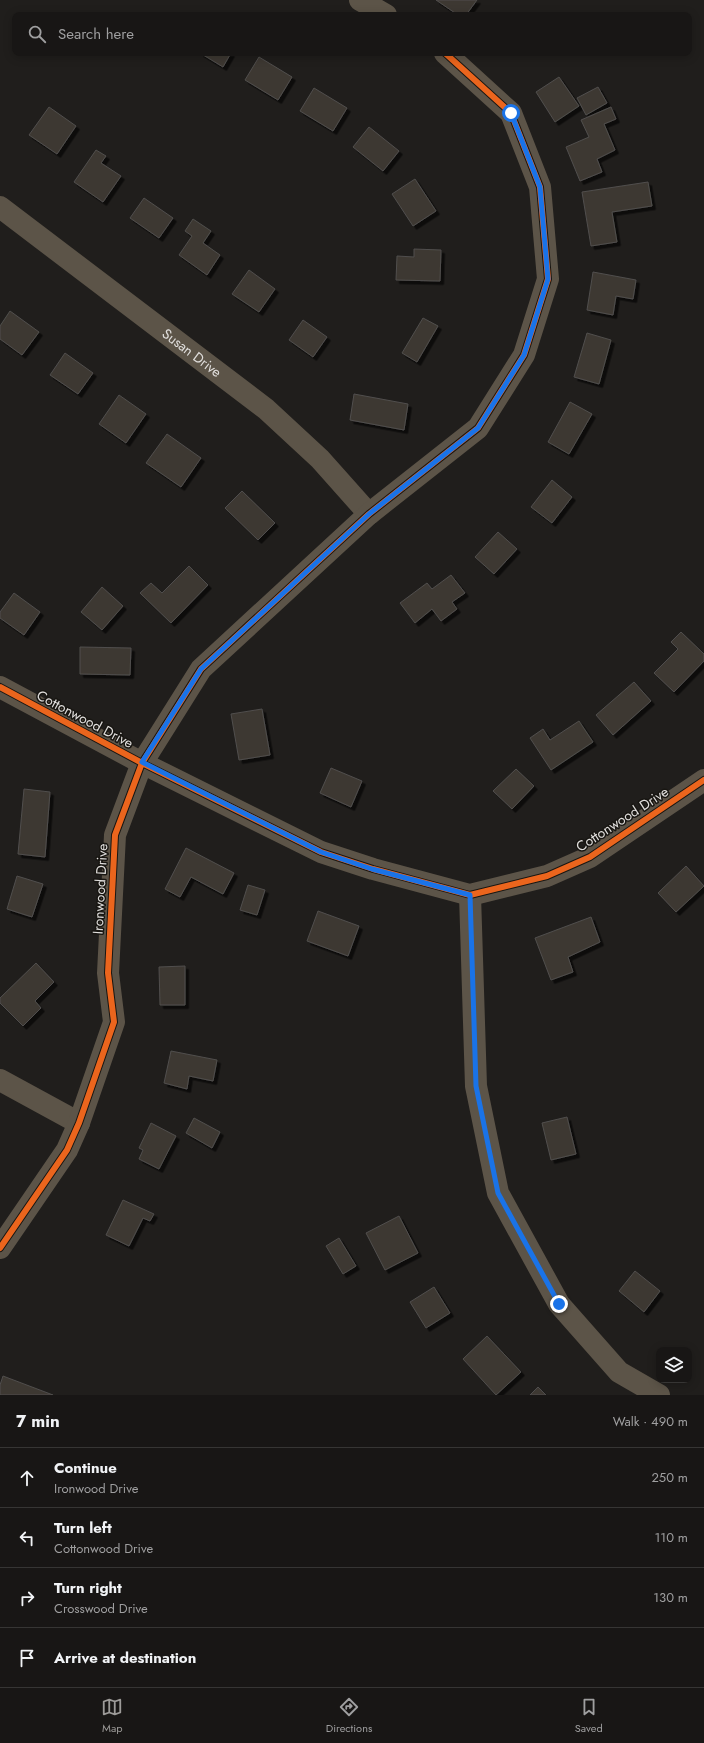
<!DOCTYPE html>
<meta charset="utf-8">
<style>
:root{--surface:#181615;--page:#211f1e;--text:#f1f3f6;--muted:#9f9fa0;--line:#363534;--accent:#9d9b99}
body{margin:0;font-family:Jost,sans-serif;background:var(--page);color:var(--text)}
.controls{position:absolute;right:12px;bottom:12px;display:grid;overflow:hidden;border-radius:8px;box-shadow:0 2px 10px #0003}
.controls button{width:36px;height:36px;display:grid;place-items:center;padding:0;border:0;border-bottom:1px solid var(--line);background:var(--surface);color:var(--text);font:20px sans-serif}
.stop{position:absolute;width:12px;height:12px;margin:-9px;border:3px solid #1a73e8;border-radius:50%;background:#fff}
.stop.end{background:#1a73e8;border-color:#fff;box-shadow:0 1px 4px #0008}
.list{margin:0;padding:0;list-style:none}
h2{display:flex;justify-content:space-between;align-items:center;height:52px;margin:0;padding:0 16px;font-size:17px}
h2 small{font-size:13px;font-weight:400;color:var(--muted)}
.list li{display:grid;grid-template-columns:26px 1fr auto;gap:12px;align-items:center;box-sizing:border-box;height:60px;padding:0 16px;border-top:1px solid var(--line)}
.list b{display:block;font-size:15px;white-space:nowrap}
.list p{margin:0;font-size:13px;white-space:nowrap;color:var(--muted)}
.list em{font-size:13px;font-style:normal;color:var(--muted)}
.icon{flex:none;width:22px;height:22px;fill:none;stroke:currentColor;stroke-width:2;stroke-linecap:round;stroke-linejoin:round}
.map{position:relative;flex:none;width:704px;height:1395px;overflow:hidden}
.search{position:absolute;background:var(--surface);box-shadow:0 2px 10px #0003;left:12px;right:12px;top:12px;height:44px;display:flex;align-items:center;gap:10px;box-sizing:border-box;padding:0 14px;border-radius:8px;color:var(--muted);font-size:15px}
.sheet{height:292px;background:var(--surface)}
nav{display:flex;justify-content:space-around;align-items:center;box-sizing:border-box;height:56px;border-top:1px solid var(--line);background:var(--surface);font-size:11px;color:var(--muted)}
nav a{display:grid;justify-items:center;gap:2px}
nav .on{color:var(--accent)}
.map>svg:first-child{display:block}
.building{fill:#3e3932;stroke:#504e4d;filter:url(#shadow)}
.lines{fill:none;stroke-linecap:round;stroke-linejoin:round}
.minor{stroke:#5c5448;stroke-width:22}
.cycleway-casing{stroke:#181612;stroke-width:8}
.cycleway{stroke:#eb651d;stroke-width:6}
.route{stroke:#1a73e8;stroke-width:5}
.labels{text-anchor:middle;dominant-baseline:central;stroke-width:3;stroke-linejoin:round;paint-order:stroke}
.street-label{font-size:14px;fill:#e0dedc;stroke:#181612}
</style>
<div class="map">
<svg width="704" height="1395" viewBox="0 0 704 1395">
<defs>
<filter id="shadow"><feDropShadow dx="3.5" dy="3.5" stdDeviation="0" flood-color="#0009"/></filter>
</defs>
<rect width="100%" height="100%" fill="#201e1c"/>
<path class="building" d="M436 0H477L466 15H458Z
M200 53H231L223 67Z
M259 57 292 77 278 100 245 80Z
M559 77 579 106 555 122 536 92Z
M598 87 607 103 586 115 577 98Z
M314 88 347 108 333 131 300 111Z
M49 107 76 126 57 154 29 135Z
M611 107 616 119 604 124 615 150 597 159 602 172 580 181 566 147 589 137 581 120Z
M369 127 399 151 383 171 353 147Z
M96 150 106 156 101 163 121 176 103 202 74 182Z
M415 179 436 211 413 226 392 194Z
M648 182 652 206 612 212 617 242 591 246 582 192Z
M144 198 173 218 159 238 130 218Z
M193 219 211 231 203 243 220 255 207 275 179 255 192 236 185 231Z
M414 249 441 250 440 281 396 280 397 256 414 257Z
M249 270 275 289 259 312 232 294Z
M593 272 636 280 633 299 616 296 613 315 587 310Z
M10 311 39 332 22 355 0 339V326Z
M423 318 438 326 417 362 402 353Z
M303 320 327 337 313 357 289 340Z
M587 333 611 340 599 384 574 377Z
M65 353 93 373 78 394 50 375Z
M354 394 408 404 404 430 350 420Z
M119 395 146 414 126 443 99 424Z
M570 402 592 414 569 454 548 442Z
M167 434 201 458 181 487 146 463Z
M552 480 572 497 552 523 531 507Z
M242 491 275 523 258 540 225 508Z
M498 532 517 549 494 574 475 557Z
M189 566 208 585 171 623 140 593 151 583 162 593Z
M451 575 465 593 452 602 457 609 441 621 432 609 415 623 400 603 427 583 432 589Z
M102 587 123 606 102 630 81 612Z
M14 593 40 612 24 635 0 618V612Z
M681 632 704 654V661L674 692 654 673 678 649 671 642Z
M80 647 131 648 130 675 80 674Z
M634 682 651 701 613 735 596 715Z
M262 709 270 755 239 760 231 714Z
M579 721 593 742 551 770 530 738 543 729 550 740Z
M331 768 362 781 351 807 320 793Z
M516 769 534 786 512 809 493 791Z
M24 789 50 792 45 857 18 854Z
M186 848 234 873 223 894 191 877 180 897 165 889Z
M686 866 704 886 676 912 658 893Z
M17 876 43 884 32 917 7 909Z
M248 885 265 890 257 915 240 910Z
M318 911 359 926 348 956 307 941Z
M591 917 600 942 568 957 573 972 551 980 535 938Z
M36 963 54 982 35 1001 41 1008 23 1026 0 1003V998Z
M185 966V1005H160L159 967Z
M171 1051 217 1060 213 1081 189 1076 187 1089 164 1083Z
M567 1117 576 1154 551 1160 542 1123Z
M194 1118 220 1132 212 1148 186 1133Z
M151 1123 176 1136 159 1169 139 1159 143 1150 139 1148Z
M123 1200 154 1214 150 1221 143 1218 129 1246 106 1235Z
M399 1216 418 1253 385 1270 366 1233Z
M339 1238 356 1266 343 1274 326 1246Z
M635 1271 660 1291 644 1312 619 1291Z
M434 1287 450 1313 426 1328 410 1302Z
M487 1336 521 1372 496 1395 463 1359Z
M3 1376 53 1395H0V1385Z
M538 1387 546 1395H530Z"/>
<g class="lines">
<g class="minor">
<path d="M360 0 386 15"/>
<path id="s1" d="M0 207 266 409 320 459 369 514"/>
<path d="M0 687 142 763 321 852 373 869 470 895 547 876 590 857 704 780"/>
<path d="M470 895 476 1086 498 1193 559 1304 619 1372 659 1395"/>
<path d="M0 1080 79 1123"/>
<path d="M0 1248 67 1150 79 1123 114 1022 108 973 115 835 142 763 201 669 369 514 478 428 524 355 548 279 540 187 511 113 445 53"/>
</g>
<g class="cycleway-casing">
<path id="cycleway" d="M0 687 142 763 321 852 373 869 470 895 547 876 590 857 704 780
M0 1248 67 1150 79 1123 114 1022 108 973 115 835 142 763 201 669 369 514 478 428 524 355 548 279 540 187 511 113 445 53"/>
</g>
<use href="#cycleway" class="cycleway"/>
</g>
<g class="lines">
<path class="route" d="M511 113 540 187 548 279 524 355 478 428 369 514 201 669 142 762 321 852 372 869 470 895 476 1086 498 1193 559 1304"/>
</g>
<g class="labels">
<g class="street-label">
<text stroke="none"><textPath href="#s1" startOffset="241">Susan Drive</textPath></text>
<text transform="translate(85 719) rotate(28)">Cottonwood Drive</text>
<text transform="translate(622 819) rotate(-33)">Cottonwood Drive</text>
<text transform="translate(100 889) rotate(-87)">Ironwood Drive</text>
</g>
</g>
</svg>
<div class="controls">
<button><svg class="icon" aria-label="layers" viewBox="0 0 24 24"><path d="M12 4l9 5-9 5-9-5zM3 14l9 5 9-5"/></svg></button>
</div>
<div class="stop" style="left:511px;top:113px"></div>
<div class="stop end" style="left:559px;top:1304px"></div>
<div class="search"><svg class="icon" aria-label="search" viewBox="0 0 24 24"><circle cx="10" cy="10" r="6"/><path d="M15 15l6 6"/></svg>Search here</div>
</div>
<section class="sheet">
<h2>7 min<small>Walk · 490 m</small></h2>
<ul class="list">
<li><svg class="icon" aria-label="ahead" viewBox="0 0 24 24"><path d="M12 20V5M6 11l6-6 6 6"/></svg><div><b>Continue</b><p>Ironwood Drive</p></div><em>250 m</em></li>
<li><svg class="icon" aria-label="left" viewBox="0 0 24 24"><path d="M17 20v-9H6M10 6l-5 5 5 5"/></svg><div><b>Turn left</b><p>Cottonwood Drive</p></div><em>110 m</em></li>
<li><svg class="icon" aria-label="right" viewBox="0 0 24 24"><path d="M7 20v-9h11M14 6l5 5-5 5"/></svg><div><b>Turn right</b><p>Crosswood Drive</p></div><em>130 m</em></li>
<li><svg class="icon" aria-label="arrive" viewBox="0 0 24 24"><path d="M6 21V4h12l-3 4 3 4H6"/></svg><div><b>Arrive at destination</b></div></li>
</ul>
</section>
<nav>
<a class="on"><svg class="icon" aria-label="map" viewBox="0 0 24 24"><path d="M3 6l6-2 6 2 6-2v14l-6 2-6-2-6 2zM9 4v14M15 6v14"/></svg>Map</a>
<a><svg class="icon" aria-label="directions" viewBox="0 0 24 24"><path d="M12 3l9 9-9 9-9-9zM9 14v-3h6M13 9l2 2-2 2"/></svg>Directions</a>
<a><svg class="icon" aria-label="saved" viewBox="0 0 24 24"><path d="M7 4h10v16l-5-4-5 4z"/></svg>Saved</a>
</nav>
